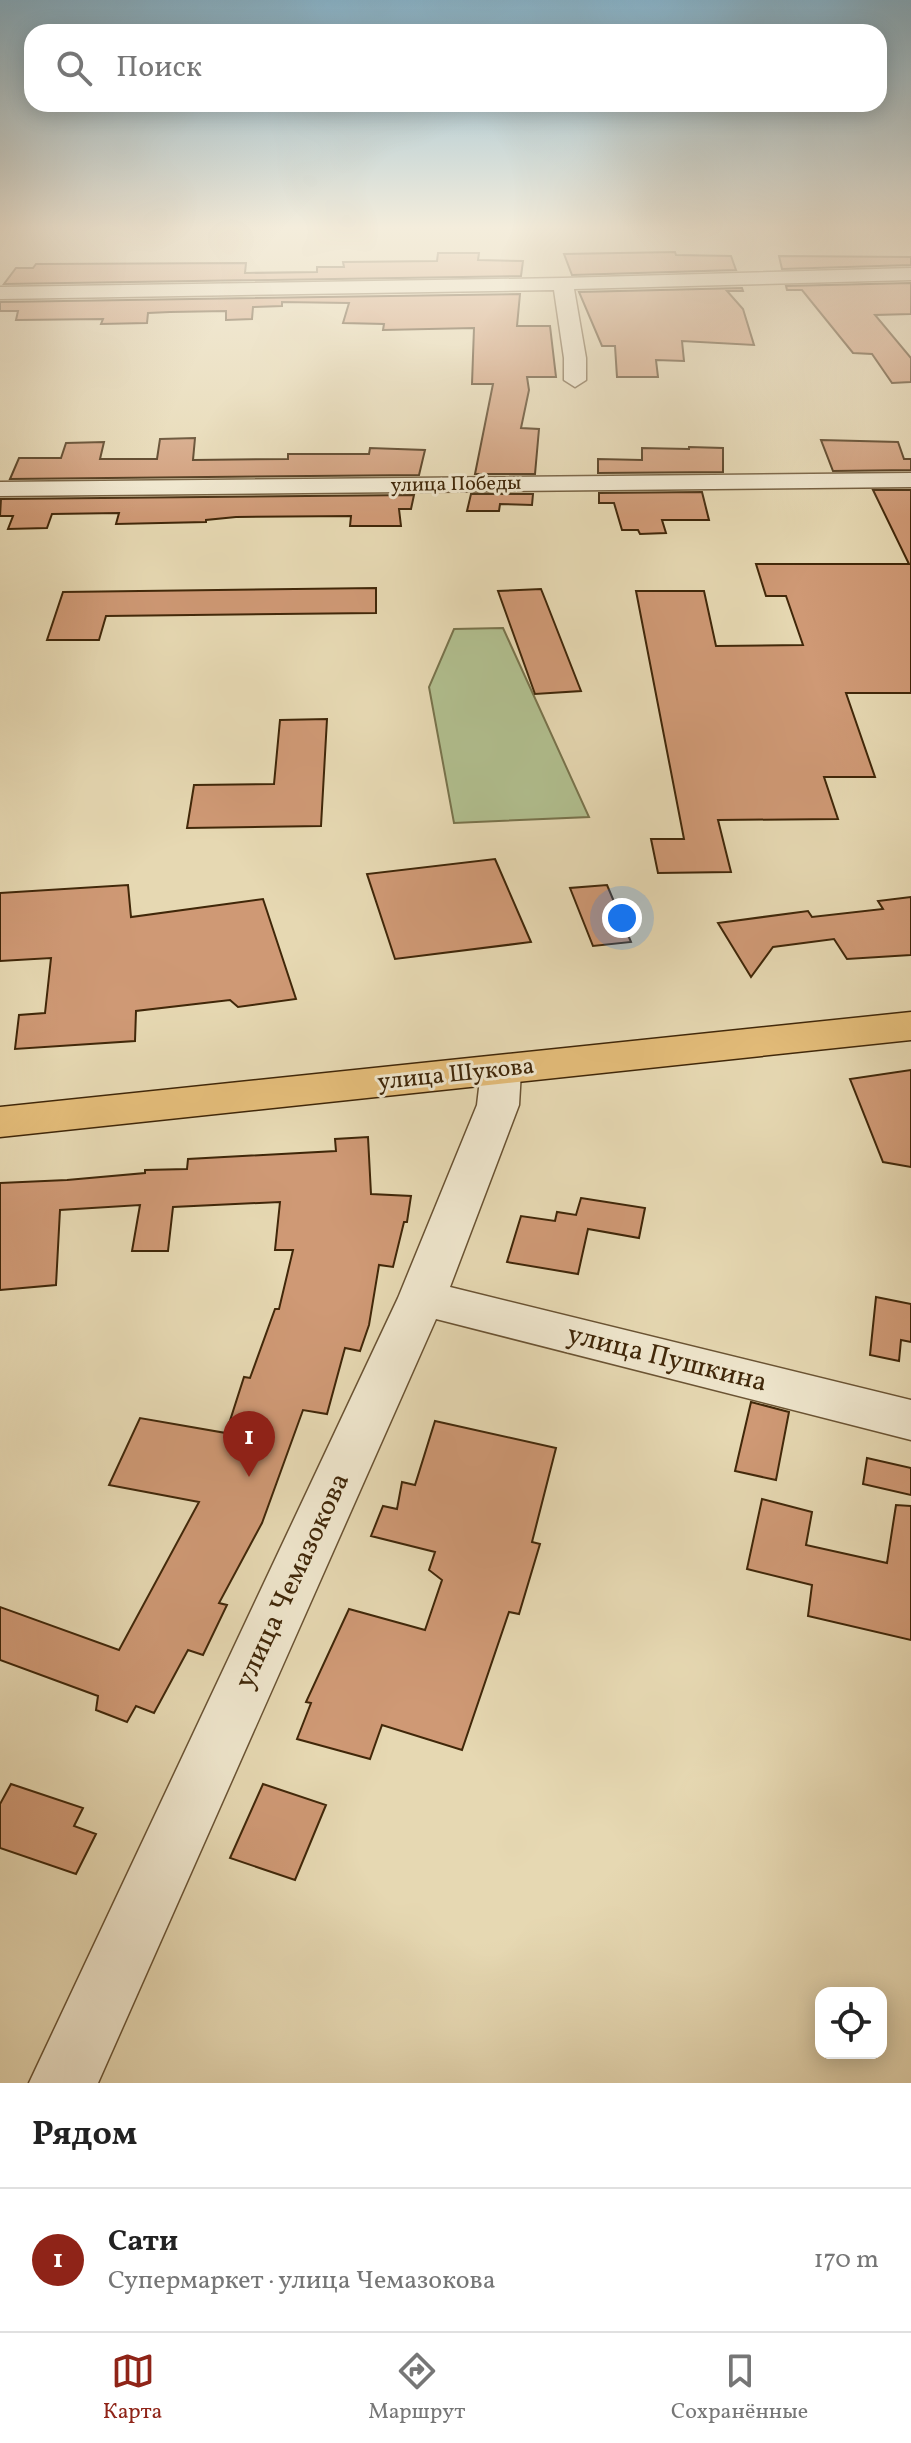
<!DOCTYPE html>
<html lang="ru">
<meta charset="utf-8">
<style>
:root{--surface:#fff;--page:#f6f6f6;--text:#222;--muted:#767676;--line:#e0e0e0;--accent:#8f2418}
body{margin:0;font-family:Vollkorn,serif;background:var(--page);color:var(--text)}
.controls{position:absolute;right:24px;bottom:24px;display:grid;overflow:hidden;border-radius:16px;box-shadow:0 4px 20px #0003}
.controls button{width:72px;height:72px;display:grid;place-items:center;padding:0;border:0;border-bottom:2px solid var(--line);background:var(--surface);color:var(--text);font:40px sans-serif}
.you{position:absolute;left:622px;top:918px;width:28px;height:28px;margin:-20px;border:6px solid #fff;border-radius:50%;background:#1a73e8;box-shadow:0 0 0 12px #1a73e833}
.badge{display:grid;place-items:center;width:52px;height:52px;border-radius:50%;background:var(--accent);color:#fff;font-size:26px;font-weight:700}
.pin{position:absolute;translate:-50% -66px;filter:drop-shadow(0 2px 4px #0008)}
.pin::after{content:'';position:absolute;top:42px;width:28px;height:24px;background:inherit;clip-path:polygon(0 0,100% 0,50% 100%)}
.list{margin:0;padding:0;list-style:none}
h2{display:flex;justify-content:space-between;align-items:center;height:104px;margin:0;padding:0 32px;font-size:34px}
h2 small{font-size:26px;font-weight:400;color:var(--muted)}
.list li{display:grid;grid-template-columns:52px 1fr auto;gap:24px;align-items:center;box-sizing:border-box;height:144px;padding:0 32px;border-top:2px solid var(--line)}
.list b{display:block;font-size:30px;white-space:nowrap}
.list p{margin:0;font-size:26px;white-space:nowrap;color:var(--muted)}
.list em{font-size:26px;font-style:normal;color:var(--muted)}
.icon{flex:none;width:44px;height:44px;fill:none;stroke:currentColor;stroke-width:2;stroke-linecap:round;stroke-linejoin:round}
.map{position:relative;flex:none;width:911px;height:2083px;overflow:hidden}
.search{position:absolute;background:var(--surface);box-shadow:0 4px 20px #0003;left:24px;right:24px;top:24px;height:88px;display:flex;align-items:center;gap:20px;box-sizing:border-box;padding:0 28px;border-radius:24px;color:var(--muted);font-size:30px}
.sheet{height:248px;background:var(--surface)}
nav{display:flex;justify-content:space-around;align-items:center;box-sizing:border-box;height:112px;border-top:2px solid var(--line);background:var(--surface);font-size:22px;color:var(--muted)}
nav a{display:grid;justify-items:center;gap:4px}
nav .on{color:var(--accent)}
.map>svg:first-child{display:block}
.green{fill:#b1bf8f;stroke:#78734c;stroke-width:2}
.building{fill:#cf9975;stroke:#402709;stroke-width:2}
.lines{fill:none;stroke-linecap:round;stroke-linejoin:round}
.minor-casing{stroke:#6a5333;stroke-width:3}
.major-casing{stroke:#402709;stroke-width:3}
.minor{fill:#efe6cd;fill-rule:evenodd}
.major{fill:#e3bc79;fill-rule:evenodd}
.labels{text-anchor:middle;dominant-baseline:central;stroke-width:6;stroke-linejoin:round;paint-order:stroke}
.far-street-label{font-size:20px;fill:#402709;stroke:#efe6cd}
.street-label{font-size:24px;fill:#402709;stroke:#efe6cd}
.near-street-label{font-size:28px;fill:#402709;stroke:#efe6cd}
</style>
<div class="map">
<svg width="911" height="2083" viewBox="0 0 911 2083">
<rect width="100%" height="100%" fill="#e6d8b2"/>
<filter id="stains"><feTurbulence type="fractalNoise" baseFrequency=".0025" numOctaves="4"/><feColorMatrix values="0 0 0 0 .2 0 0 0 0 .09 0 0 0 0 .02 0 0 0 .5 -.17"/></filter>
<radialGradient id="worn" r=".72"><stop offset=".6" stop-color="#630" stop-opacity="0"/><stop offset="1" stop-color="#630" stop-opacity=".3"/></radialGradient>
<path class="green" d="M503 628 589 817 454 823 429 687 454 629Z"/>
<path class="building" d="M675 252 676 255 731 256 736 270 572 275 564 254Z
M438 253H479L478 260 523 261 521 276 4 284 16 268H33L36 264 246 263 245 273 317 272V267H344L343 262 437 261Z
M779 256 911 257V265L782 269Z
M911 283V314L875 315 911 358V382L892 383 872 354 853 353 802 290H787L786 286Z
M742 288 743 291H727L743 309 754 345 682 341 684 361 656 360 658 377H617L615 346H602L579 292Z
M520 294 517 326H550L556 377H527L529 390 521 428 539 429 535 474H475L493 384H472L474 328 383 330 384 324 343 323 349 303 282 302V306L253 307 252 319 226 320V311L170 312 148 313 147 323 101 324 103 319 16 320 18 311H0V302Z
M195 438 193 460 288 459V454H369L370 448 425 450 419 475 10 479 19 458H61L66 443 104 442 100 459H157L160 439Z
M821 440 898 442 904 459H911V470L833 471Z
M689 447 723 448V472L598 473V459L642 460V448L689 449Z
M873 490H911V693H846L875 777H824L838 819 718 820 731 872 658 873 651 839H684L636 591H704L716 646 803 645 786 596H766L756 564H909Z
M702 492 709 520H662L666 533 640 534 638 530H622L614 503H599V493Z
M471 494H533L532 505 500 504 499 511H467Z
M414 495 411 509H399L401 526H350L351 516 236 517 206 520V522L116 524 119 513 52 514 47 528 8 529 13 516H0L1 499Z
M376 588V613L106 616 99 640H47L63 592Z
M541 589 545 599 581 691 535 694 498 591Z
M327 719 321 826 187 828 194 785 274 784 280 720Z
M495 859 531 942 395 959 367 874Z
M128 885 131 917 263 899 296 999 238 1007 230 1000 136 1011 135 1041 15 1049 19 1015 45 1013 51 958 0 961V893Z
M607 885 631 942 593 946 570 888Z
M911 897V955L847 959 834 939 773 947 751 977 718 923 808 911 812 917 883 909 878 901Z
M911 1070V1167L883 1162 850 1079Z
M368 1137 371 1194 411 1196 407 1222H404L393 1267 379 1265 369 1325 360 1351 345 1348 327 1414 303 1410 262 1523 219 1603 227 1605 203 1655 188 1650 154 1713 136 1706 127 1722 96 1710 98 1696 0 1660V1607L119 1650 199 1502 109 1485 140 1418 226 1433 244 1377 250 1378 275 1309H279L293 1250H275L280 1202 173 1207 168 1251H132L140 1205 60 1210 56 1285 0 1290V1183L67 1180 145 1173V1170L187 1169 188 1159 336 1151 335 1139Z
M581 1198 645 1208 639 1238 588 1229 578 1274 507 1262 521 1216 555 1221 557 1212 576 1215Z
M876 1297 911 1304V1342L901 1340 899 1361 870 1355Z
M751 1402 789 1412 776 1480 735 1471Z
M435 1421 556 1448 532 1542 540 1544 519 1614 509 1612 462 1750 382 1725 370 1759 297 1739 311 1703 306 1702 349 1609 425 1630 442 1580 429 1570 435 1552 371 1536 383 1506 397 1509 402 1482 415 1485Z
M867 1458 911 1468V1495L863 1484Z
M762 1499 812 1512 806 1545 887 1563 896 1505 911 1506V1640L808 1616 812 1585 747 1569Z
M11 1784 83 1808 74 1826 96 1834 76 1874 0 1848V1804Z
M263 1784 326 1805 295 1880 230 1858Z"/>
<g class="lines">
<g class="minor-casing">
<path id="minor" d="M911 268V280L574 289 586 358V380L575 387 564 380V358L554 290 0 299V287L563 278Z
M911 473V487L0 496V482Z
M501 1058 515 1062 521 1071 519 1105 450 1287 911 1400V1440L436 1319 98 2083H29L398 1298 477 1105 481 1071 487 1062Z"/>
</g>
<g class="major-casing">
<path id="major" d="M911 1012V1040L0 1137V1107Z"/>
</g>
<use href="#minor" class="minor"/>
<use href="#major" class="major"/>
</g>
<linearGradient id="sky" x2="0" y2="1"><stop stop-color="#87b6cf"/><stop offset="0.44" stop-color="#f4eddc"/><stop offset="1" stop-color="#f4eddc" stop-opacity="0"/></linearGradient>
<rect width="911" height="517" fill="url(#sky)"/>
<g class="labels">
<g class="far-street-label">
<text transform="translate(456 485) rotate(-1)">улица Победы</text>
</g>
<g class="street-label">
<text transform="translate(456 1075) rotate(-6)">улица Шукова</text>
</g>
<g class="near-street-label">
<text transform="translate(667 1359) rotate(14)">улица Пушкина</text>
<text transform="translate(293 1581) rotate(-65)">улица Чемазокова</text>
</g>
</g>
<rect width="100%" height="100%" filter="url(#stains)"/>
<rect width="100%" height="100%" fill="url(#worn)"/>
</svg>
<div class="controls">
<button><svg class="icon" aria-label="locate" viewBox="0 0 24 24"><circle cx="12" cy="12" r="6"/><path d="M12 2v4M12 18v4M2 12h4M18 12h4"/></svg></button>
</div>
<div class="you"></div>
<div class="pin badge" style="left:249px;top:1477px">1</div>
<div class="search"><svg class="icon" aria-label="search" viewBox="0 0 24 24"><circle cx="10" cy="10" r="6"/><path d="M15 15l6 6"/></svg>Поиск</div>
</div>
<section class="sheet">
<h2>Рядом<small></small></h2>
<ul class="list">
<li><span class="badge">1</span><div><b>Сати</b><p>Супермаркет · улица Чемазокова</p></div><em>170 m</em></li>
</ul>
</section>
<nav>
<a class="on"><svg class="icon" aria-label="map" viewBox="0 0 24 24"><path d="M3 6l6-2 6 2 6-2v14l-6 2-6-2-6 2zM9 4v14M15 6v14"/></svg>Карта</a>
<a><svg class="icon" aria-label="directions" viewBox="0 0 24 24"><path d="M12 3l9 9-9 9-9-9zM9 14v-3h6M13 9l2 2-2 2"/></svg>Маршрут</a>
<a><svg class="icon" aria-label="saved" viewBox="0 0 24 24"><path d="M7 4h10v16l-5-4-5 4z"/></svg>Сохранённые</a>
</nav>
